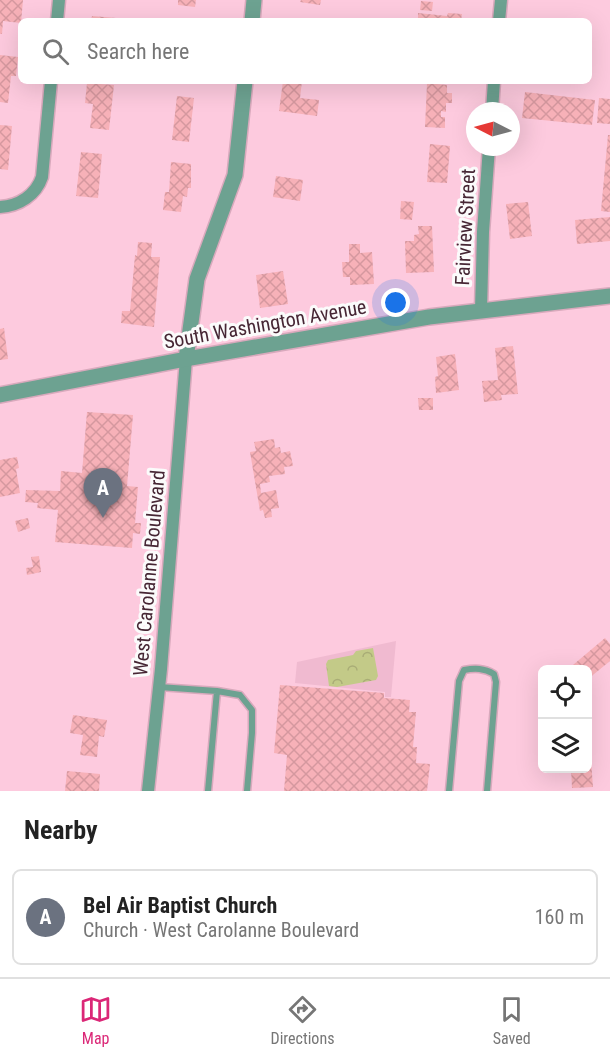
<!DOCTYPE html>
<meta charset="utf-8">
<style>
:root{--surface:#fff;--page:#f2f2f2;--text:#222;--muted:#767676;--line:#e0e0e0;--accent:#db2777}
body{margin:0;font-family:"Roboto Condensed",sans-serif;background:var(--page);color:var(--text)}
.controls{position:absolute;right:18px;bottom:18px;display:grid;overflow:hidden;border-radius:9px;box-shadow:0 6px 24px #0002}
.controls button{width:54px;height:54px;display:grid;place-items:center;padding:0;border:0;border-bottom:2px solid var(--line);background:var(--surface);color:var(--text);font:30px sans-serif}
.compass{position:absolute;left:466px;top:102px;width:54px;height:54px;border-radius:50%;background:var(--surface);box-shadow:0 6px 24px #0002;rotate:276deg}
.you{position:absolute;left:396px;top:303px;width:21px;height:21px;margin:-15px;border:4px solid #fff;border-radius:50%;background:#1a73e8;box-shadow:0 0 0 9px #1a73e833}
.badge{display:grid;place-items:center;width:39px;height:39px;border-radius:50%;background:var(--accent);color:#fff;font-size:20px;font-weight:700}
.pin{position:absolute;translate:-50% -50px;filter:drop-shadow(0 2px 3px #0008)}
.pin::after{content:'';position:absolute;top:32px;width:21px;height:18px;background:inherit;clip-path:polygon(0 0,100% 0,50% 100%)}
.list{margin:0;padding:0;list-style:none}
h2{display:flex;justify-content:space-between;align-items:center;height:78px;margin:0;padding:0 24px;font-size:26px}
h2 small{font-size:20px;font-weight:400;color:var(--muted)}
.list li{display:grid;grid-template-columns:39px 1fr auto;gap:18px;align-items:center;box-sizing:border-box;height:96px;margin:0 12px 12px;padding:0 12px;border:2px solid var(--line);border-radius:9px}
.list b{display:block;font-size:22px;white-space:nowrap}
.list p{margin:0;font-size:20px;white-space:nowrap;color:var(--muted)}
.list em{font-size:20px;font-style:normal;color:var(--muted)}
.icon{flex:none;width:33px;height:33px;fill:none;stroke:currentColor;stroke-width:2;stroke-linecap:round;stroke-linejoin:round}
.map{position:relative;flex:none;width:610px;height:791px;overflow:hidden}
.search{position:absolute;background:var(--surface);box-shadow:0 6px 24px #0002;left:18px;right:18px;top:18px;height:66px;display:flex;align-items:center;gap:15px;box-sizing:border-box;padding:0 21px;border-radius:9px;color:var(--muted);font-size:22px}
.sheet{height:186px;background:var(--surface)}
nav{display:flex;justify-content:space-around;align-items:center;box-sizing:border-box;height:84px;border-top:2px solid var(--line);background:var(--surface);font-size:16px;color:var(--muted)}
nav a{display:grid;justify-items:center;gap:3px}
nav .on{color:var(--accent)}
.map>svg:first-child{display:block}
.built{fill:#f0bad0}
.forest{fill:url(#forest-crowns)}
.building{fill:url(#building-cross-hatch)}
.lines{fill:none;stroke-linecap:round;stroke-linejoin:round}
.service-casing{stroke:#d8a9bc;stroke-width:9}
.minor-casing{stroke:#d8a9bc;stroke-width:15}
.tertiary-casing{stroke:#d8a9bc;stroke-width:18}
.service{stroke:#6da291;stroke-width:6}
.minor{stroke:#6da291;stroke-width:12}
.tertiary{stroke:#6da291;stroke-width:15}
.labels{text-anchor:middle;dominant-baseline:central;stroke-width:6;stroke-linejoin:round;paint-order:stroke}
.street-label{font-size:20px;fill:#462634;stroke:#fbfbfb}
</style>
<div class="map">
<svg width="610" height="791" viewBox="0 0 610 791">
<defs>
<pattern id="forest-crowns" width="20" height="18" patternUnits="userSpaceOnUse" patternTransform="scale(1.5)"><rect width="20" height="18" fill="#c3ca88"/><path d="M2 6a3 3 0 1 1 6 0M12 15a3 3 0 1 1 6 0" fill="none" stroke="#a9ad76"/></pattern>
<pattern id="building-cross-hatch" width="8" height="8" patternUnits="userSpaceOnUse" patternTransform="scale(1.5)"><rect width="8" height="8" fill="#f7b1b8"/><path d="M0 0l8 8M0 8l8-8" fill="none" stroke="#d5989f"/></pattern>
</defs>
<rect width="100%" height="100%" fill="#fdcade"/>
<path class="built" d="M396 641 391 697H385V692L295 683 297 662Z"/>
<path class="forest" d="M373 648 378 676 376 680 337 687 329 686 326 664 328 660 353 655 356 651Z"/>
<path class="building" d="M0 0H23L21 23 3 21 2 34H0Z
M178 0H196L195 7 178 5Z
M301 0H321L320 5 300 2Z
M421 1 433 2 432 11 420 10Z
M418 13 447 16 448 13 462 14 461 21H418Z
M92 16 116 18V21H91Z
M0 55 18 57 16 76H11L8 103 0 102Z
M283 81H302L300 98 319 100 317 116 279 111Z
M87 83 114 85 109 130 90 128 93 104 85 103Z
M427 83 447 85V93H452V103H446V112L441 111V117H445V128L425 127Z
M525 92 595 100 592 125 522 118Z
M177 96 194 98 189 142 172 140Z
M599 98 610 99V124L597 123Z
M0 125 12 126 8 170 0 169Z
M608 135H610V212L601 211Z
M430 144 450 146 447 183 427 182Z
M81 152 102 154 98 198 76 196Z
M171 162 191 164V188H188L187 197 183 196 181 212 163 210 165 192H169Z
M276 176 303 180 300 201 273 197Z
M401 201 414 202 412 220 400 219Z
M528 202 532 236 510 239 506 204Z
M610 217V241L577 244 575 220Z
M418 226H432L434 272 406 273 405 241H414V235L419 234Z
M138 242 152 243 151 257H160L154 327 121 323 122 311H130L135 255 137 256Z
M349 244H360V253L372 252 374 284 350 285V277H343L342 262H349Z
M283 271 288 304 260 308 256 275Z
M4 328 8 359 0 360V329Z
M513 346 518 394 501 395 502 400 484 402 482 381 498 380 495 348Z
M455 354 459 390 436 393 435 377 438 376 436 357Z
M418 398H433V410H419Z
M87 412 133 415 127 486 138 487 135 523H141L140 534 133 533 132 548 55 542 58 510 37 508 38 503 25 502 26 490 60 491 61 471 82 473Z
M274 439 275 448 280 447 281 453 290 451 293 466 284 467 285 474 269 476 270 482 260 484 261 493 276 490 279 508 271 509 272 517 265 518 263 510 260 511 250 452 256 451 254 442Z
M17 457 19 468 16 469 20 493 0 497V460Z
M28 518 30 528 18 532 15 521Z
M39 556 41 572 27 575 26 568 33 567 31 557Z
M605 638 610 644V661L588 679V670H567Z
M280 685 384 693V698L410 700 409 712H416L413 747H417L416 763 430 764 427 791H284L287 755 274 753Z
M73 715 107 720 104 737 99 736 97 757 80 755 83 735 70 733Z
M588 733H589L593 787 572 788 571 768H588Z
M67 771 100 774 99 791H65Z"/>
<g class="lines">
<g class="service-casing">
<path id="service" d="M159 687 217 691 240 695 252 710V733L247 791
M208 791 217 691
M449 791 459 681 464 670C475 668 484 668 494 674L496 682 487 791"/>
</g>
<g class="minor-casing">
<path id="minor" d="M57 21 59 0
M499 21 501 0
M492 111 494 81
M0 207C19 206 36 195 42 177L51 81
M481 310 483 232 489 147
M148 791 161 669 186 359"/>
</g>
<g class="tertiary-casing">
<path id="tertiary" d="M252 21 254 0
M186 359 197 279 235 175 245 81
M0 395 186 359 429 317 610 296"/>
</g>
<use href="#service" class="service"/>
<use href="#minor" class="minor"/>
<use href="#tertiary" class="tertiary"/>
</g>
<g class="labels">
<g class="street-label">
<text transform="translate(465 227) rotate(-87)">Fairview Street</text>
<text transform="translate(265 324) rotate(-10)">South Washington Avenue</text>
<text transform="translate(149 573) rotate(-85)">West Carolanne Boulevard</text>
</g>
</g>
</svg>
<div class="controls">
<button><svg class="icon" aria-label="locate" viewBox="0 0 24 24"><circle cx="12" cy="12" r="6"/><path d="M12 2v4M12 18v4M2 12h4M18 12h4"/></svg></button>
<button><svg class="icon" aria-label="layers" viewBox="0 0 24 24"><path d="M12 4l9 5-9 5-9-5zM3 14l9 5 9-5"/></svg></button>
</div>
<svg class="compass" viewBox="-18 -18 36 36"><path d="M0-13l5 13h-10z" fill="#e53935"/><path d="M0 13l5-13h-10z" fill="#767676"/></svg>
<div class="you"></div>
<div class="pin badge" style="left:103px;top:518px;background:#6b7280">A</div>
<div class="search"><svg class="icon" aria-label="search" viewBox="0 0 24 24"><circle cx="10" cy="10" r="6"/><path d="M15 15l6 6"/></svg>Search here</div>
</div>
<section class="sheet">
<h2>Nearby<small></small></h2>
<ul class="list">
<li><span class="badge" style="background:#6b7280">A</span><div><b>Bel Air Baptist Church</b><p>Church · West Carolanne Boulevard</p></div><em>160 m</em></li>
</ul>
</section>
<nav>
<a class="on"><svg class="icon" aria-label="map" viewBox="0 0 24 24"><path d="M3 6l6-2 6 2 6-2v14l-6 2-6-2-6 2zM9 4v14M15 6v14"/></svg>Map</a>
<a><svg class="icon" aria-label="directions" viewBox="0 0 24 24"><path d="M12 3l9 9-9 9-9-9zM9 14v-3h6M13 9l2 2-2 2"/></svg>Directions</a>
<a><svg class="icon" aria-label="saved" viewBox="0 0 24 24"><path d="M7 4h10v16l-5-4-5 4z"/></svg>Saved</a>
</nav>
